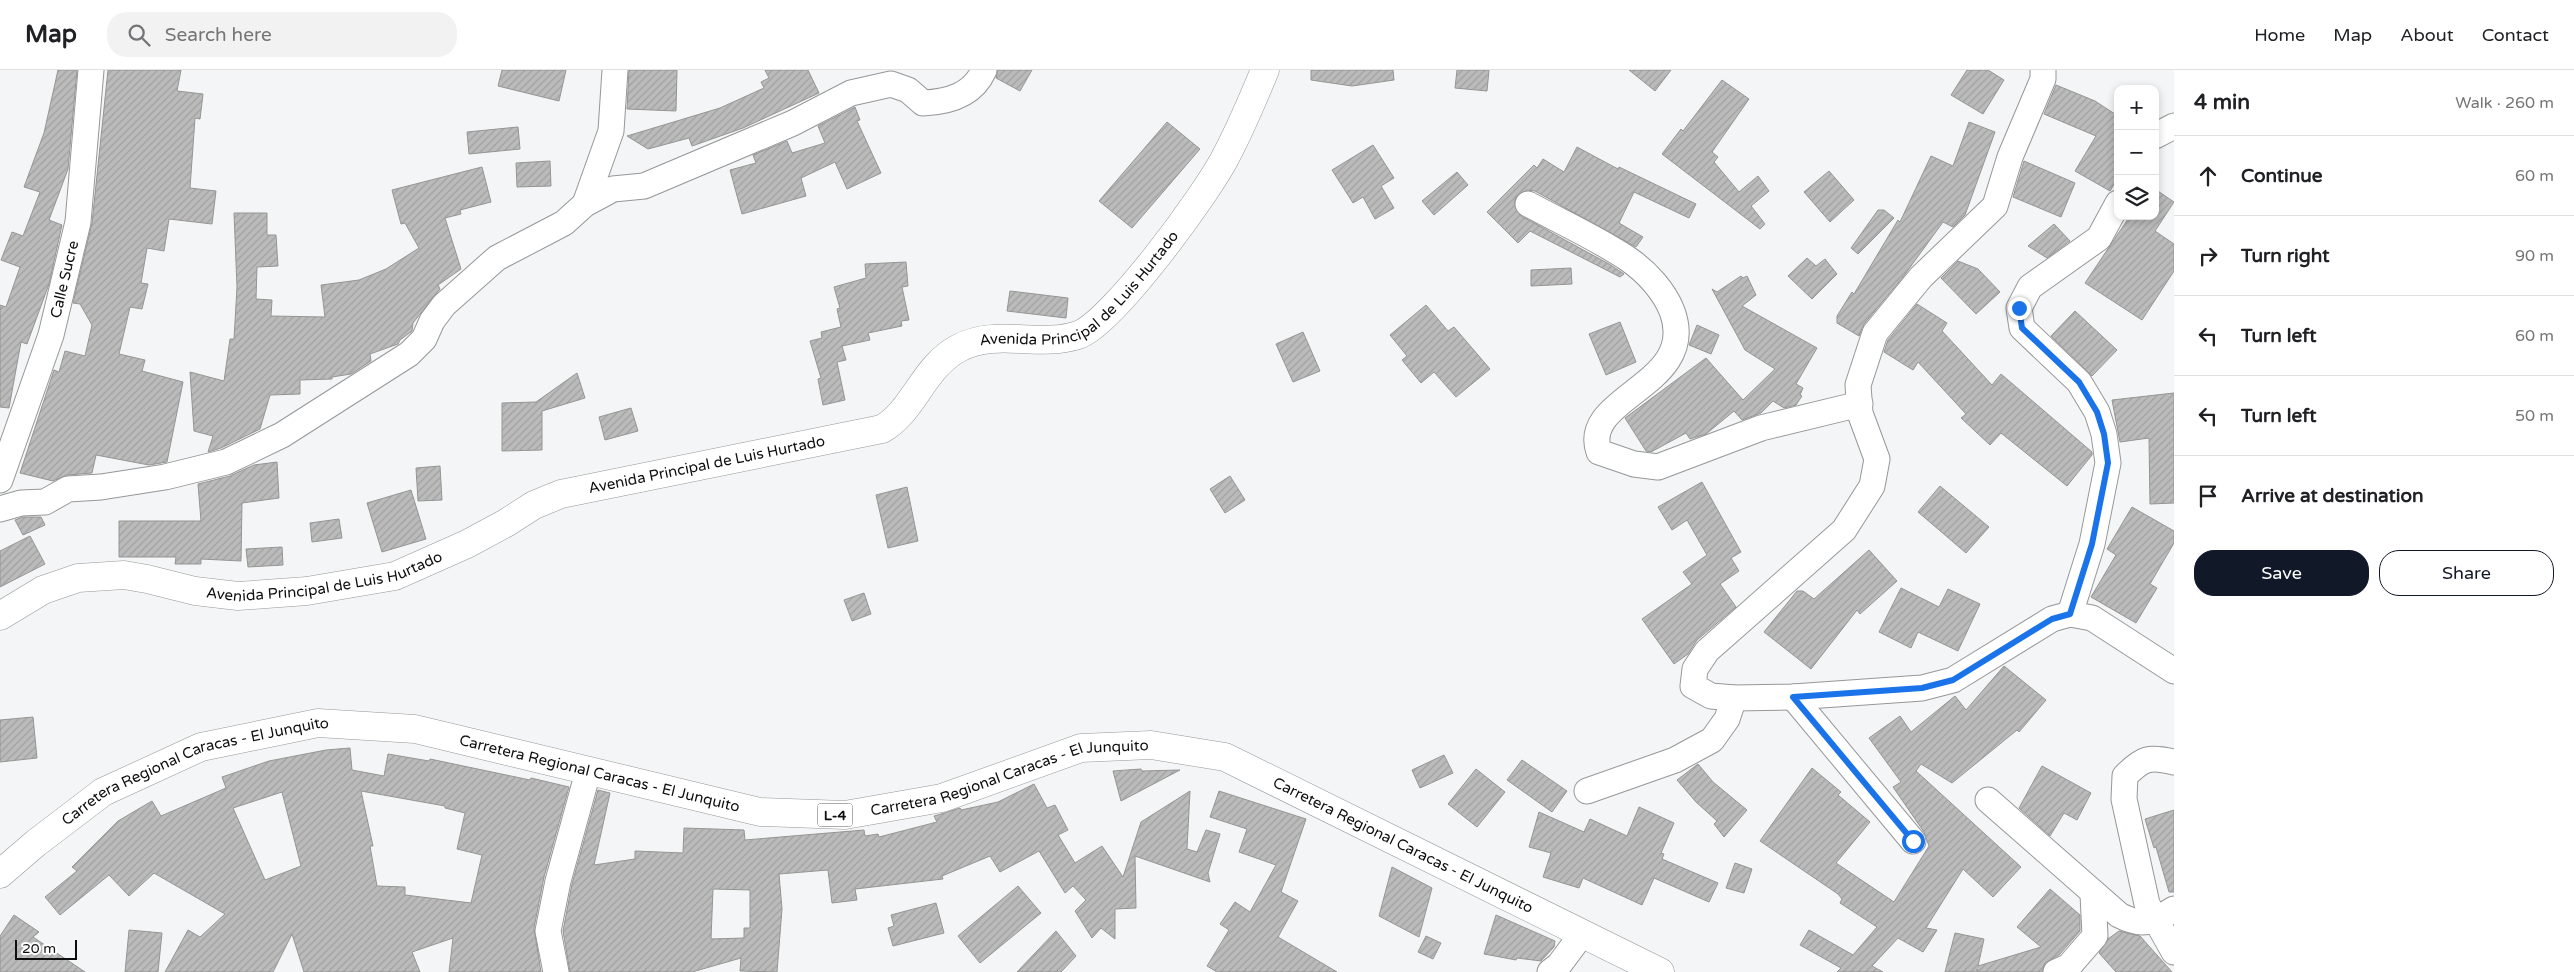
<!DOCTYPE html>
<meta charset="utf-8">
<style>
:root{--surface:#fff;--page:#f2f2f2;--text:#202124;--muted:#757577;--line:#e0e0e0;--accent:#111827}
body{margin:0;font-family:"Varela Round",sans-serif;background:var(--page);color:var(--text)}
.controls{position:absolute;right:15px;top:15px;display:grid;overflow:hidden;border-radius:10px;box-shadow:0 2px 8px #0003}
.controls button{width:45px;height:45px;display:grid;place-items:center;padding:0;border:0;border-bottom:1px solid var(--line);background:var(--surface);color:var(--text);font:25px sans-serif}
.scale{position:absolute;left:15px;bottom:12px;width:62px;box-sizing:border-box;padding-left:5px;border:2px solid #0e0e0e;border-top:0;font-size:14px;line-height:18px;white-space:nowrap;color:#0e0e0e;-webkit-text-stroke:4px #fff;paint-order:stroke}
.stop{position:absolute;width:15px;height:15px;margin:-11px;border:4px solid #1a73e8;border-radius:50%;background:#fff}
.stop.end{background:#1a73e8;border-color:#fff;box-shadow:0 1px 5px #0008}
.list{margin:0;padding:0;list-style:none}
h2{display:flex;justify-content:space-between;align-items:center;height:65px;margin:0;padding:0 20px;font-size:21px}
h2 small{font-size:16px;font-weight:400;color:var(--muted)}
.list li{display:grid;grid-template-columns:32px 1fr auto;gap:15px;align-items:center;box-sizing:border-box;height:80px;padding:0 20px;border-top:1px solid var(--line)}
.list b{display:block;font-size:19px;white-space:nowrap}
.list em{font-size:16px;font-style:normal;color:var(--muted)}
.actions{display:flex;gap:10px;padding:15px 20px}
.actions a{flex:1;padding:11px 0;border:1px solid var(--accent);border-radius:20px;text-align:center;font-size:18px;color:var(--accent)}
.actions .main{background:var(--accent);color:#fff}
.icon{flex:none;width:28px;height:28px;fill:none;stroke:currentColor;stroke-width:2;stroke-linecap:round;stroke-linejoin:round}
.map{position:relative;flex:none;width:2174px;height:902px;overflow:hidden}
header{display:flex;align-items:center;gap:30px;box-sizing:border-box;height:70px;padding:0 25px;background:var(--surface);border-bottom:1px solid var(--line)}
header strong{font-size:24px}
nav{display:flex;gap:28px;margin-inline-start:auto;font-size:18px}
.search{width:350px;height:45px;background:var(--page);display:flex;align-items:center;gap:12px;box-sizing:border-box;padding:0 18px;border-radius:20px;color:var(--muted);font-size:19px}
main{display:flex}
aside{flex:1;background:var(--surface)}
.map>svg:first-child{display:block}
.building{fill:url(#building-hatch);stroke:#959594;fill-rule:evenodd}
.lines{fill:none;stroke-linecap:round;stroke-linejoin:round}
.street-casing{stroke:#969798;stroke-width:27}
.secondary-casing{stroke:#969798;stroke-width:29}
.primary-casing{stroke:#969798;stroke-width:29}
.street{stroke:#fff;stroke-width:25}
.secondary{stroke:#fff;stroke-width:28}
.primary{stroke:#fff;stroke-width:28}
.route{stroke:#1a73e8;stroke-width:6}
.labels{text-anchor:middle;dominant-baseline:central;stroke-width:4.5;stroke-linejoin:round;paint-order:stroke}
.shield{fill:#fff;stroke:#565656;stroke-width:1}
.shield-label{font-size:14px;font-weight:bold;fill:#0e0e0e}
.street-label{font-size:15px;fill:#0e0e0e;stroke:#fff}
</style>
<header>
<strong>Map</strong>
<div class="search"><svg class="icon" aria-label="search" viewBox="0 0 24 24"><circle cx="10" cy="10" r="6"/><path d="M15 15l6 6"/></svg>Search here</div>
<nav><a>Home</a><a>Map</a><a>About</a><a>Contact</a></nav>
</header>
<main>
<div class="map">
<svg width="2174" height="902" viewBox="0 0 2174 902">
<defs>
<pattern id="building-hatch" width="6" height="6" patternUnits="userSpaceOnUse" patternTransform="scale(1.25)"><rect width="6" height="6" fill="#bcbbbb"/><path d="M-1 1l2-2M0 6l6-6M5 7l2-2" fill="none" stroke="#a0a0a0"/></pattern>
</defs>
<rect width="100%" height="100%" fill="#f4f5f6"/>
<path class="building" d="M58 0H77L68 99 49 150 62 155 49 214 27 274 21 272 9 338 0 337V235L6 237 20 197 1 190 12 162 23 166 40 122 24 117 44 63Z
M108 0H181L177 21 203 24 200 49 195 48 190 118 216 121 212 154 169 149 164 181 147 178 141 213 148 214 142 239 130 237 119 284 145 290 142 301 183 312 167 392 149 395 96 385 92 403 67 405 53 411 20 403 54 300 59 302 65 281 85 286 92 255 80 234 73 233 92 153Z
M502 0H566L559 31 498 16Z
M629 0H677L676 41 627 39Z
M765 0H808L819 23 743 58 692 76 689 68 648 79 627 66 720 38 764 18 761 12 769 8Z
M998 0H1032L1020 21 996 8Z
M1311 0H1393L1394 10 1352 16 1311 10Z
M1457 0H1489L1487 21 1455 18Z
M1629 0H1671L1655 21Z
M1967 0H1988L2004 10 1983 44 1951 25Z
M1722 10 1749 29 1712 82 1718 87 1714 92 1739 122 1758 106 1769 121 1751 136 1765 154 1760 159 1662 84 1681 59 1683 61Z
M2056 15 2095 31 2118 46V108L2110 121 2075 101 2096 66 2044 44Z
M855 37 860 50 857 51 881 103 847 119 835 92 801 108 806 126 742 144 730 100 756 93 753 85 787 71 792 83 825 73 818 56Z
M1167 52 1200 79 1132 158 1099 131Z
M1969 52 1995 62 1965 145 1953 157 1943 152 1903 207 1864 254 1859 266 1837 253V246L1852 222 1854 224 1898 150 1900 152 1931 86 1953 96Z
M518 57 520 79 469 84 467 62Z
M1373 75 1394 108 1381 116 1394 138 1375 149 1363 127 1353 133 1332 100Z
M1577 77 1618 99 1619 97 1696 134 1689 148 1634 122 1619 153 1643 167 1636 177 1535 121 1527 120 1516 127 1514 135 1521 146 1609 194 1624 204 1620 207 1530 161 1518 173 1487 142 1534 95 1537 98 1543 89 1564 102Z
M550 91 551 116 517 117 516 93Z
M2024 91 2075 113 2061 147 2013 127Z
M482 97 491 132 460 140 461 144 445 148 461 199 438 215 440 219 413 253 412 261 400 270 398 274 370 284 371 291 351 304 332 307V309L300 310V324L270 325 260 359 221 378 208 382 213 366 194 361 190 302 224 311 230 269H234L237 217 234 143H267V165H276L278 196 257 197 256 229 272 230 271 246 325 247 321 215 359 210 386 199 419 178 405 153 401 154 392 120Z
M1829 101 1854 130 1830 152 1804 122Z
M1457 102 1468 115 1434 145 1422 131Z
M2155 119 2174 132 2155 161 2174 174V201L2142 250 2085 213 2130 146H2155Z
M1878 140H1884L1894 148 1858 184 1851 178Z
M2054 154 2070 171 2047 188 2028 176Z
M1807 188 1816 196 1825 189 1837 204 1812 229 1788 206Z
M1958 191 1978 199 2000 222 1976 244 1941 208Z
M906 192 908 216 902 217 909 250 901 251 902 256 868 263 870 270 842 276 846 290 837 292 845 330 823 335 818 309 821 308 810 271 822 268 821 262 841 257 837 239 840 238 834 217 866 208 865 194Z
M1571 198 1572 214 1531 216V200Z
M1741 206 1743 208 1747 206 1756 225 1742 236 1817 278 1796 314 1803 318 1800 325 1802 326 1796 335 1784 338 1773 331 1761 343 1742 350 1734 341 1706 364 1690 369 1686 363 1651 382 1646 381 1625 348 1706 288 1743 330 1775 299 1745 280 1712 219 1717 222Z
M1010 221 1068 228 1066 248 1007 241Z
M1917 234 1947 253 1942 261 1992 315 2001 304 2092 382V385L2067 416 2001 363 1990 375 1961 348 1966 344 1918 292 1913 300 1884 282 1888 270Z
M1426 235 1448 261 1454 257 1490 299 1456 327 1434 302 1421 313 1402 290 1407 286 1390 265Z
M2075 241 2117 280 2092 306 2051 266Z
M1620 252 1636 292 1606 305 1589 264Z
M1697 255 1719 265 1711 284 1689 275Z
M1303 262 1320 301 1293 312 1276 274Z
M577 303 585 328 542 341V380L502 381V333L536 332Z
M2174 323V433L2150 434 2149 368 2120 372 2112 330Z
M631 338 638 361 605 370 599 347Z
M277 392 279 428 242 433 241 491 201 489V494H175L176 487H119V451H201L198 414 230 406 254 395Z
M440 396 442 430 418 431 416 398Z
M1230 406 1245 430 1225 443 1210 419Z
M1702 412 1741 482 1731 488 1739 501 1720 514 1736 537 1697 570 1688 584 1674 594 1642 549 1692 514 1683 502 1707 485 1687 450 1672 460 1658 437Z
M1940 416 1989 457 1966 483 1918 442Z
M907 417 918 471 888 478 876 425Z
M411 420 426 469 382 482 367 433Z
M2132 437 2174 461V473L2150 514 2157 518 2136 553 2091 527 2116 485 2107 479Z
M23 447H41L45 455 23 465 15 450Z
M339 449 342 468 312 472 310 453Z
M30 466 45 494 0 517V481Z
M282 477 283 495 248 497 246 479Z
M1869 480 1897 511 1860 544 1857 540 1811 599 1764 562 1797 521H1803L1814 529Z
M1901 518 1939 537 1948 519 1980 534 1958 581 1918 562 1911 578 1879 562Z
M864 523 871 544 852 551 844 530Z
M2004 596 2046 630 2019 662 2017 660 1952 713 1921 694 1916 701 2021 797 1993 827 1963 799 1926 858 1937 860 1923 882 1898 868 1872 896 1883 902H1837L1841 898 1800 875 1809 860 1853 885 1877 857 1840 833 1842 829 1838 824 1760 771 1812 698 1841 722 1838 725 1870 752 1836 793 1894 832 1929 776 1924 762 1893 717 1901 712 1869 668 1900 646 1911 662 1955 626 1966 640Z
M33 647 37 688 0 692V650Z
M350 678 352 700 384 706 388 684 429 691 430 689 530 710 531 708 569 717 544 807 534 858 541 902H449L453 868 412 882 420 902H304L292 864 273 902H165L188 860 200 867 225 844 154 803 129 826 109 805 60 845 45 827 77 801 72 797 118 751 152 731 161 746 226 718 222 707 269 691 326 680ZM361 721 445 736V738L465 743 457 779 482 785 471 833 405 825V817L377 816 370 776H373ZM282 722 301 796 265 810 233 738Z
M1444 685 1453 703 1420 718 1412 700Z
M1522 690 1567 721 1552 742 1507 710Z
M1698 694 1713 712 1747 740 1724 767 1714 754 1717 751 1696 732 1677 710Z
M2042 696 2091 723 2077 750 2064 743 2050 766 2019 738Z
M1141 699 1142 701 1180 700 1121 731 1113 701Z
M1476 699 1505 722 1477 757 1448 734Z
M1034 714 1047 738 1055 735 1068 760 1058 765 1075 793 1102 776 1123 807 1141 752 1190 721 1187 779 1197 782 1206 760 1220 764 1208 803 1210 812 1135 786 1136 838 1115 839V869L1101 858 1092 868 1075 841 1086 830 1073 816 1065 823 1039 781 1000 802 990 786 942 806 943 809 855 819 857 830 832 833 828 800 779 804 782 839 777 902 740 901 741 888 692 902H570L563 861 572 814 598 720 610 723 594 795 635 789V781L683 783 684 758 744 760 745 770 864 760 865 766 878 764 879 767 937 752 934 746 938 745 960 738 961 740 998 732ZM713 819 750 820V858H744V868L711 869Z
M1219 721 1306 749 1281 822 1298 831 1278 867 1337 902H1217L1207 896 1229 860 1220 854 1235 832 1250 842 1276 795 1239 782 1247 759 1210 747Z
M1639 737 1674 753 1661 783 1664 784 1662 789 1718 813 1709 832 1654 808 1642 835 1583 808 1579 818 1543 807 1551 783 1529 777 1539 742 1584 762 1590 749 1627 766Z
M2174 740V822H2169L2156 777 2154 778 2145 749Z
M1735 793 1752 799 1744 823 1726 818Z
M1392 797 1432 818 1419 867 1379 846Z
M1018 816 1041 843 980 893 958 866Z
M2050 819 2080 845V861L2060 884 2045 893 2042 902H1978L1977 899V902H1945L1955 863 1984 869 1978 896 2041 877 2017 857Z
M936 833 944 863 893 876 888 858 894 856 891 845Z
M14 845 39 862 33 867 85 902H0V866Z
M1496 845 1555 871 1554 877 1541 891 1517 888 1516 890 1484 884Z
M129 860 162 863 158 902H125Z
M1056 861 1076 886 1061 902H1017Z
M2119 861 2140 866 2172 902H2116L2099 883 2108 869Z
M1426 866 1441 873 1433 889 1418 882Z"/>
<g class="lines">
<g class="street-casing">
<g id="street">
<path d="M2043 0V9L2010 87 1995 136 1921 207 1875 263 1858 315 1860 343 1877 389 1872 416 1844 460 1707 581 1695 599 1693 616 1711 626 1734 628 1793 627 1922 618 1953 610 2052 549 2070 544 2092 548 2174 601"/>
<path d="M2155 66 2174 56"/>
<path d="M585 134 611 61 615 0"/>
<path d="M1528 134C1561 152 1597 168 1628 189 1647 202 1664 221 1672 241 1700 316 1579 326 1599 382L1634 394 1658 397 1761 358 1860 334"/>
<path id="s1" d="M0 410 51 265 78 152 91 0"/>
<path d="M0 439 21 433 45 432 68 419 101 417 165 407 226 392 282 365 409 284 424 269 432 251 444 235 497 188 564 153 585 134 613 119 644 116 793 53 851 23 891 14 908 20 923 33C949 32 973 25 984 0"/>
<path d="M2070 544 2092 474 2108 393 2104 364 2097 342 2079 312 2022 258 2019 238 2030 217 2099 168 2118 133"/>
<path d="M1793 627 1913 771"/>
<path d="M2174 692C2149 686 2143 688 2125 706L2124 729 2147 834 2174 882"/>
<path d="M1587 721 1675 690 1712 670 1727 649 1734 628"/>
<path d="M1988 730 2119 845C2142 857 2152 853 2174 839"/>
<path d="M556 902 548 861 558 811 588 702"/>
<path d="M1550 902 1559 895 1582 864"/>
<path d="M2056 902 2069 896 2095 866 2093 824"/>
</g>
</g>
<g class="secondary-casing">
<g id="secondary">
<path id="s2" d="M0 546 43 520 78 508 124 505 147 509 195 521 238 526 307 521 395 506 467 474 506 453 534 435 561 424 882 359C914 341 923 297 959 278 997 258 1039 278 1078 265 1112 254 1208 122 1226 86 1241 58 1253 29 1265 0"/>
</g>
</g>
<g class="primary-casing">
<g id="primary">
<path id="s3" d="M0 804 36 773 103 722 201 677 318 653 415 659 760 742 845 745 942 728 1081 678 1151 675 1225 687 1660 902"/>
</g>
</g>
<use href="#street" class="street"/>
<use href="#secondary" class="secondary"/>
<use href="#primary" class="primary"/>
</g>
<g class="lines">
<path class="route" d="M1913 771 1793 627 1922 618 1953 610 2052 549 2070 544 2092 474 2108 393 2104 364 2097 342 2079 312 2022 258 2019 238"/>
</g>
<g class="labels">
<rect class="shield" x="817.5" y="733.5" width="35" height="23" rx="4"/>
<g class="shield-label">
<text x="835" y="745">L-4</text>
</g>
<g class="street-label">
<text stroke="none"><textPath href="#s1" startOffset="211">Calle Sucre</textPath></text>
<text stroke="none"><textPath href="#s2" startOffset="1176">Avenida Principal de Luis Hurtado</textPath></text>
<text stroke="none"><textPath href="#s2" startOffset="742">Avenida Principal de Luis Hurtado</textPath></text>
<text stroke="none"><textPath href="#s2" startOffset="338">Avenida Principal de Luis Hurtado</textPath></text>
<text stroke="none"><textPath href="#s3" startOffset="646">Carretera Regional Caracas - El Junquito</textPath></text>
<text stroke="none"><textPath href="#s3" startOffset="226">Carretera Regional Caracas - El Junquito</textPath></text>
<text stroke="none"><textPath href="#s3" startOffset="1066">Carretera Regional Caracas - El Junquito</textPath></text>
<text stroke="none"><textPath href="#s3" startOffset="1486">Carretera Regional Caracas - El Junquito</textPath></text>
</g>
</g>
</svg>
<div class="controls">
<button>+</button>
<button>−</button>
<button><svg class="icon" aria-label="layers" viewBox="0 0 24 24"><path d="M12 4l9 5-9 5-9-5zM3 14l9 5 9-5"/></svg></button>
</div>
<div class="scale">20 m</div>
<div class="stop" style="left:1913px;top:771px"></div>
<div class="stop end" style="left:2019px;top:238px"></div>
</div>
<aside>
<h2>4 min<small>Walk · 260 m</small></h2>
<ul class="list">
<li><svg class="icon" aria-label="ahead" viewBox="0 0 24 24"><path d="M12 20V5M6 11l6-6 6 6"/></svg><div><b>Continue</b></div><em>60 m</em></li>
<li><svg class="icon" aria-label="right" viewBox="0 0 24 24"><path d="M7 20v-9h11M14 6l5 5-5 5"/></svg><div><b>Turn right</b></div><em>90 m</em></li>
<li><svg class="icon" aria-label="left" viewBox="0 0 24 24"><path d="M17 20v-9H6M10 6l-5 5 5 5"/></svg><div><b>Turn left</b></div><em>60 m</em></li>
<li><svg class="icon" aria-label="left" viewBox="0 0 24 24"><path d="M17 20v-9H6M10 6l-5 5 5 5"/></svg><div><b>Turn left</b></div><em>50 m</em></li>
<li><svg class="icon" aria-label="arrive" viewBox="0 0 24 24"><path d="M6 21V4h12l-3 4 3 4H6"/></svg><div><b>Arrive at destination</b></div></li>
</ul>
<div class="actions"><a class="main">Save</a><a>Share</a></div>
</aside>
</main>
